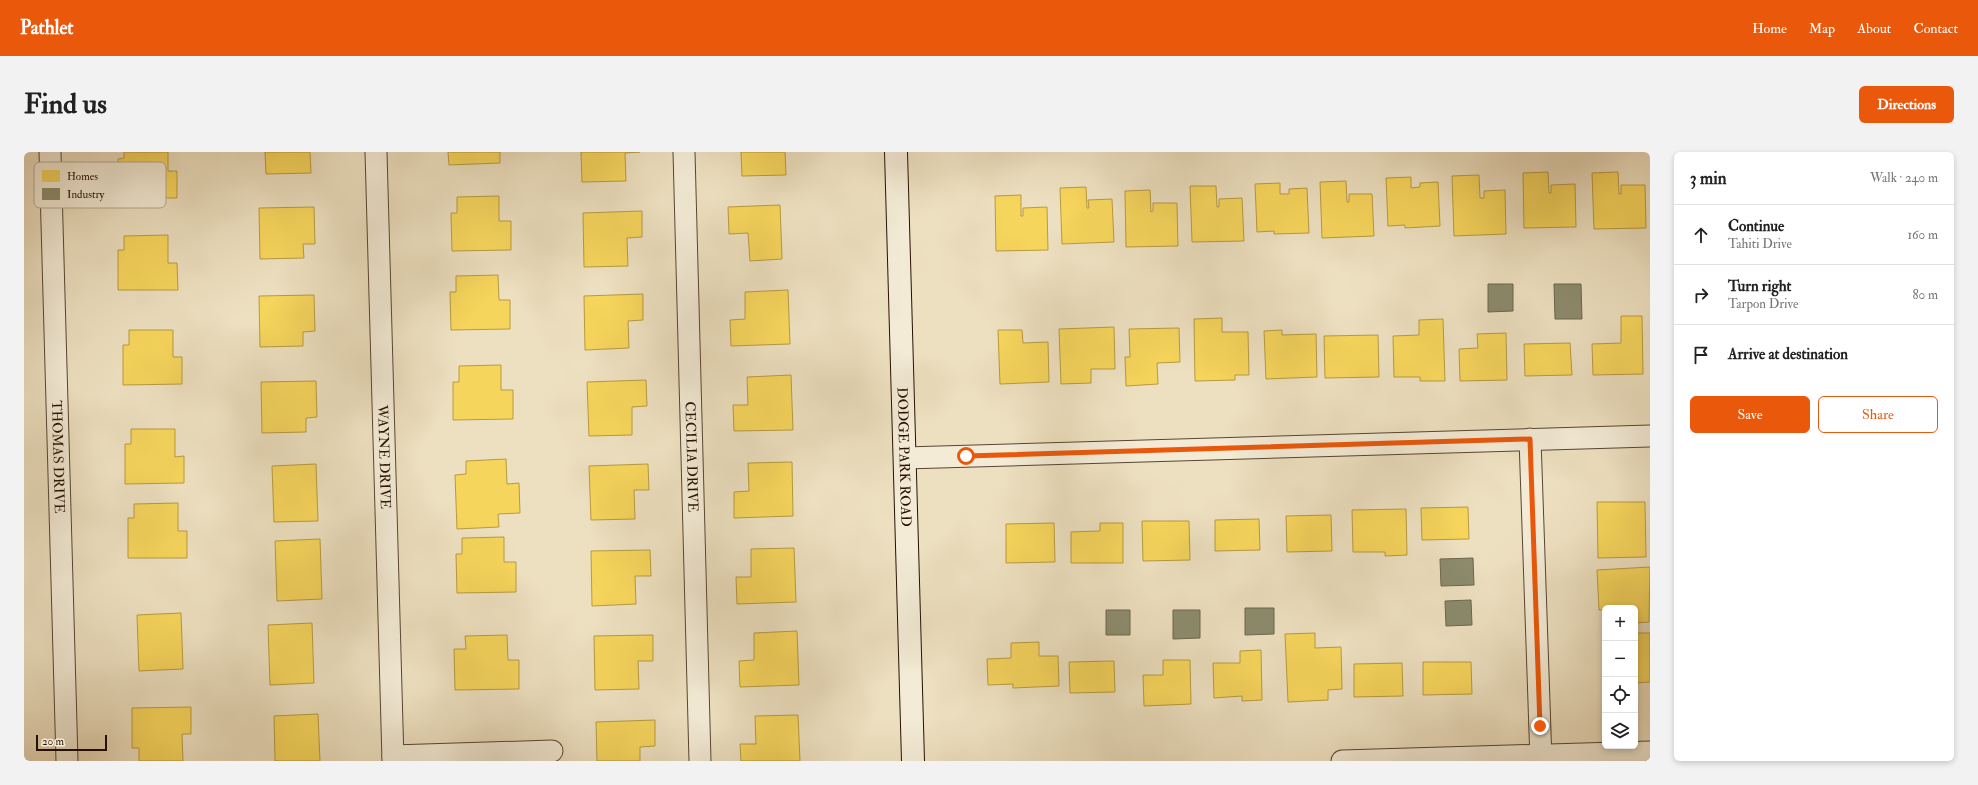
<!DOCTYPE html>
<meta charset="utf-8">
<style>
:root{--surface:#fff;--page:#f2f2f2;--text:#222;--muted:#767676;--line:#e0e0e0;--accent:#ea580c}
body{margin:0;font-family:"IM FELL Double Pica",serif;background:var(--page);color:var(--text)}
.controls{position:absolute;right:12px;bottom:12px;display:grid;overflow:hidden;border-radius:6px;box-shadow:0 2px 6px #0003}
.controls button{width:36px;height:36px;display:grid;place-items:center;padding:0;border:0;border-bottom:1px solid var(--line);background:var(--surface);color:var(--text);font:20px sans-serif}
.scale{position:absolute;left:12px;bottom:10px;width:71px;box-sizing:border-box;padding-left:4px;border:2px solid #261101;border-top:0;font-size:11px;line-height:14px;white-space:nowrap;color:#261101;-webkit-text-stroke:3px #f3ebd6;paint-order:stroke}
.stop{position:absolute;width:12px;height:12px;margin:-9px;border:3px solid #ea580c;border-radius:50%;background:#fff}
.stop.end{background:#ea580c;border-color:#fff;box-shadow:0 1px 4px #0008}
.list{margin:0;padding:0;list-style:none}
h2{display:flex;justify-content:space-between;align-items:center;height:52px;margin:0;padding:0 16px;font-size:17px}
h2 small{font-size:13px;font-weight:400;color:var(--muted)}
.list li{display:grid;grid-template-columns:26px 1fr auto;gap:12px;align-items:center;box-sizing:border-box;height:60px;padding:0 16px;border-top:1px solid var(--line)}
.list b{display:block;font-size:15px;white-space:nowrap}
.list p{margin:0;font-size:13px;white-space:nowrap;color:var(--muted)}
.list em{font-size:13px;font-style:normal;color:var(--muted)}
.actions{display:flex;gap:8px;padding:12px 16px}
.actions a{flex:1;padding:9px 0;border:1px solid var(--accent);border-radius:6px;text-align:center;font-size:14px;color:var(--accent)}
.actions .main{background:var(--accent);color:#fff}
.icon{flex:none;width:22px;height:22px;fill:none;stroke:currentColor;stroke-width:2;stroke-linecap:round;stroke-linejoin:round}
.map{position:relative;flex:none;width:1626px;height:609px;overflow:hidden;border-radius:6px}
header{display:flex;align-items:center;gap:24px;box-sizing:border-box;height:56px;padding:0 20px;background:var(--accent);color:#fff}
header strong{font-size:19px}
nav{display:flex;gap:22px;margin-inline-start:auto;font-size:14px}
.intro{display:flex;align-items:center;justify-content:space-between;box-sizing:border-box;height:96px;padding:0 24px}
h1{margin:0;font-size:28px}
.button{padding:10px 18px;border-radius:6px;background:var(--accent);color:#fff;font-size:14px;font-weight:700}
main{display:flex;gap:24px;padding:0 24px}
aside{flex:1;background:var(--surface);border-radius:6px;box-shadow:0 2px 6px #0003}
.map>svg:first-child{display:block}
.homes{fill:#f6d55c;stroke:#b89a41}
.industry{fill:#8c8c6e;stroke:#6d674d}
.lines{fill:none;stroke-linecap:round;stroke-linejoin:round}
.street-casing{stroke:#584531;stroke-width:23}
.secondary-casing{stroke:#261101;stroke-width:24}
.street{stroke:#f3ebd6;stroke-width:21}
.secondary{stroke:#f3ebd6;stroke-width:22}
.route{stroke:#ea580c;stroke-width:5}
.labels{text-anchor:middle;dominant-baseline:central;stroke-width:4;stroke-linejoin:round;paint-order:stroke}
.street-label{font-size:14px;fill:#261101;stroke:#f3ebd6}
.key{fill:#f3ebd6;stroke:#b6aa96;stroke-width:1}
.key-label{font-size:11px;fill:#261101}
</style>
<header>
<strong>Pathlet</strong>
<nav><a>Home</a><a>Map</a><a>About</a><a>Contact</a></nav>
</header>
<div class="intro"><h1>Find us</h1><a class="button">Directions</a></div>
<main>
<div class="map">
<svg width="1626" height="609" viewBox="0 0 1626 609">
<rect width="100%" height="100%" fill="#ede0c0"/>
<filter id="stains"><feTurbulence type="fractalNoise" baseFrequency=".005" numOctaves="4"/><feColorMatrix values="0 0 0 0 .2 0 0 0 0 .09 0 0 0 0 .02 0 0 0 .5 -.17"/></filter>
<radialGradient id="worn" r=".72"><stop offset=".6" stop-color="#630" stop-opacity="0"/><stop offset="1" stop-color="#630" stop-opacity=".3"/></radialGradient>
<path class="homes" d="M100 0H144V19H153V46H94V7L100 6Z
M241 0H286L287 21 242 22Z
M424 0H476V11L425 13Z
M557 0H616L601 1 602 29 558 30Z
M717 0H761L762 23 718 24Z
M1524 20 1525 41H1527V33L1551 32 1552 75 1500 76 1499 21Z
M1594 20 1595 42H1597V33H1621L1622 76 1570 77 1568 21Z
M1455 23 1456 46H1460V39L1481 38 1482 82 1430 84 1428 24Z
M1387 25V36L1396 35V31L1414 30 1416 74 1381 76V73L1364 74 1362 26Z
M1322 29 1323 50H1325V42H1348L1350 84 1298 86 1296 30Z
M1256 31V42H1265V37L1283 36 1285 81 1250 82V79L1233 80 1231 32Z
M1166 34H1192L1193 55H1195V47L1218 46 1220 89 1168 90Z
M1062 35 1063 56H1065L1064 48 1088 47 1090 90 1038 92 1036 36Z
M1126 38 1127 60 1129 59V51H1153L1154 94 1102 95 1101 39Z
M997 43V64H999V56L1023 55 1024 98 972 99 971 44Z
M475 44V69H487V98L428 99 427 61H433V45Z
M756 53 758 107 726 109 724 81 705 82 704 55Z
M290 55 291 92H279L280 106 236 107 235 56Z
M618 59V85L603 86 604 114 560 115 559 61Z
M144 83V111H153L154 138H94V98H100V84Z
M474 123 475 148H486V177L427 178 426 140H432V124Z
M764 138 766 192 707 194 706 168 721 167V140Z
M619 142V168L604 169 605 196 561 198 560 144Z
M290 143 291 179 279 180V194L236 195 235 144Z
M1597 164H1618L1619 222 1569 223 1568 192 1597 191Z
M1198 166V180H1224L1225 223H1211V228L1171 229 1170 167Z
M1419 167 1421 229H1396V225H1370L1369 184 1395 183V168Z
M1090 175 1091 217H1067V231L1037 232 1035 177Z
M1155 176 1156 210 1133 211 1134 232 1102 234 1101 205H1106L1105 177Z
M105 178H149V205H158V232L99 233V193H105Z
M974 178H998L999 191 1024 190 1025 230 976 232Z
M1258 178V183L1292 182 1293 225 1242 227 1240 179Z
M1482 181 1483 228 1436 229 1435 197 1454 196 1453 182Z
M1354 183 1355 225 1301 226 1300 184Z
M1546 191 1548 223 1501 224 1500 192Z
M477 213V238H489V267L429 268V230H435V214Z
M767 223 769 278 710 279 709 253H724L723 225Z
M622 228 623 254 608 255V283L565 284 563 230Z
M292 229 293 265 282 266V280L238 281 237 230Z
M107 277H151V305L160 304V331L101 332V292H107Z
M482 307 483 332 495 331 496 361 474 362 475 375 433 377 431 323 442 322V309Z
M768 310 769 364 710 366V340L725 339 724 311Z
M292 312 294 369 250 370 248 314Z
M624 312 625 338H610L611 367 567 368 565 314Z
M1573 350H1621L1622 405 1574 406Z
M154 351V379H163V406H104V366H110V352Z
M1444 355 1445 387 1398 388 1397 356Z
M1382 357 1383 403 1361 404V400H1329L1328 358Z
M1307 363 1308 399 1263 400 1262 364Z
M1235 367 1236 398 1191 399V368Z
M1118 369H1165L1166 408 1119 409Z
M1030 371 1031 410 982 411V372Z
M1076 371H1099V411H1047V380L1076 379Z
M480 385V410H492V440L433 441 432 402H438V386Z
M296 387 298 447 253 449 251 389Z
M770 396 772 450 713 452 712 425H727V397Z
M626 398 627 424H611L612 452 568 454 567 399Z
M1626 415 1625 470 1611 471V456H1581V465V458H1575L1573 418Z
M157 461 159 517 115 519 113 463Z
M288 471 290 531 246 533 244 473Z
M773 479 775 533 716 535 715 509 730 508V481Z
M1291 481V496L1317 495 1318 537 1304 538V548L1264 550 1261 482Z
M1611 481H1626V530L1611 531V536Z
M483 483 484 508H495V537L431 538 430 497H442L441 484Z
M629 483V509H614L615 537 571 538 570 484Z
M1015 490V504H1034L1035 534 989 536V532L964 533 963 507 987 506V491Z
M1237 498 1238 548 1218 549V544L1190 546 1189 511H1216V499Z
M1139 508H1166L1167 552 1120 554 1119 523H1139Z
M1090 509 1091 540 1046 541 1045 510Z
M1399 510H1447L1448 542 1399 543Z
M1378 511 1379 544 1330 545V512Z
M167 555V582H158L159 609H115V596H108V556Z
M294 562 296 609H251L250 564Z
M774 563 776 609H717L716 592H732L731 564Z
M631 568V594L616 595V609H573L572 570Z"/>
<path class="industry" d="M1464 132H1489V159L1464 160Z
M1530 132H1557L1558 167H1531Z
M1449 406 1450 433 1417 434 1416 407Z
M1447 448 1448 473 1422 474 1421 449Z
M1221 456H1250V482L1221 483Z
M1082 458H1106V483H1082Z
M1149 458H1176V486L1149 487Z"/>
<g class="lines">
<g class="street-casing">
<g id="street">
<path id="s1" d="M26 0 43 609"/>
<path id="s2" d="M352 0 369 609"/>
<path id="s3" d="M660 0 676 609"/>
<path d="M1506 287 1517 609"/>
<path d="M881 306 1626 284"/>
<path d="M369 604 528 599"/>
<path d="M1318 609 1626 600"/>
</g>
</g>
<g class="secondary-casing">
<g id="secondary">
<path id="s4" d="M872 0 889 609"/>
</g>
</g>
<use href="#street" class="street"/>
<use href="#secondary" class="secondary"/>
</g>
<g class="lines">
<path class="route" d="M942 304 1506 287 1516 574"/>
</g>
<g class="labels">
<g class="street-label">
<text stroke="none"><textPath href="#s1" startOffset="305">THOMAS DRIVE</textPath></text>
<text stroke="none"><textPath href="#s3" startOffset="305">CECILIA DRIVE</textPath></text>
<text stroke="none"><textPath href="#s4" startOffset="305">DODGE PARK ROAD</textPath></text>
<text stroke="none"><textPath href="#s2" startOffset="305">WAYNE DRIVE</textPath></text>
</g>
</g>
<rect x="10" y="10" width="132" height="46" rx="6" class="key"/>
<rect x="18" y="18" width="18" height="12" fill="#f6d55c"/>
<rect x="18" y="36" width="18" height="12" fill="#8c8c6e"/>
<g class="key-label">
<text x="43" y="28">Homes</text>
<text x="43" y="46">Industry</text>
</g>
<rect width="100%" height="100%" filter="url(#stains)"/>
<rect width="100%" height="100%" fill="url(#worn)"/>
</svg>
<div class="controls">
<button>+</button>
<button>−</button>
<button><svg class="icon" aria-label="locate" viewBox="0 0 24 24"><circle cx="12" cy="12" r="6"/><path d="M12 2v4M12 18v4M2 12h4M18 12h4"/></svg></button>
<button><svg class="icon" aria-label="layers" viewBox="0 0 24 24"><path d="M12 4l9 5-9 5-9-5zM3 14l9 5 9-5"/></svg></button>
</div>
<div class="scale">20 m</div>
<div class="stop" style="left:942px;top:304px"></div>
<div class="stop end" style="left:1516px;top:574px"></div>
</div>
<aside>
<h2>3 min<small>Walk · 240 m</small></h2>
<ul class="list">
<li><svg class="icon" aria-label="ahead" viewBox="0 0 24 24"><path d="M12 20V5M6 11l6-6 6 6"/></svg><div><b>Continue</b><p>Tahiti Drive</p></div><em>160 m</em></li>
<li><svg class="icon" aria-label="right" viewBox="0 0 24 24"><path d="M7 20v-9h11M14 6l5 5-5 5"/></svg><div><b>Turn right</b><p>Tarpon Drive</p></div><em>80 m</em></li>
<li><svg class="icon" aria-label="arrive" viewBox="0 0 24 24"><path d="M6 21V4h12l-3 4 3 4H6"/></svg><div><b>Arrive at destination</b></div></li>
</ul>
<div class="actions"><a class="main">Save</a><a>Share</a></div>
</aside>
</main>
